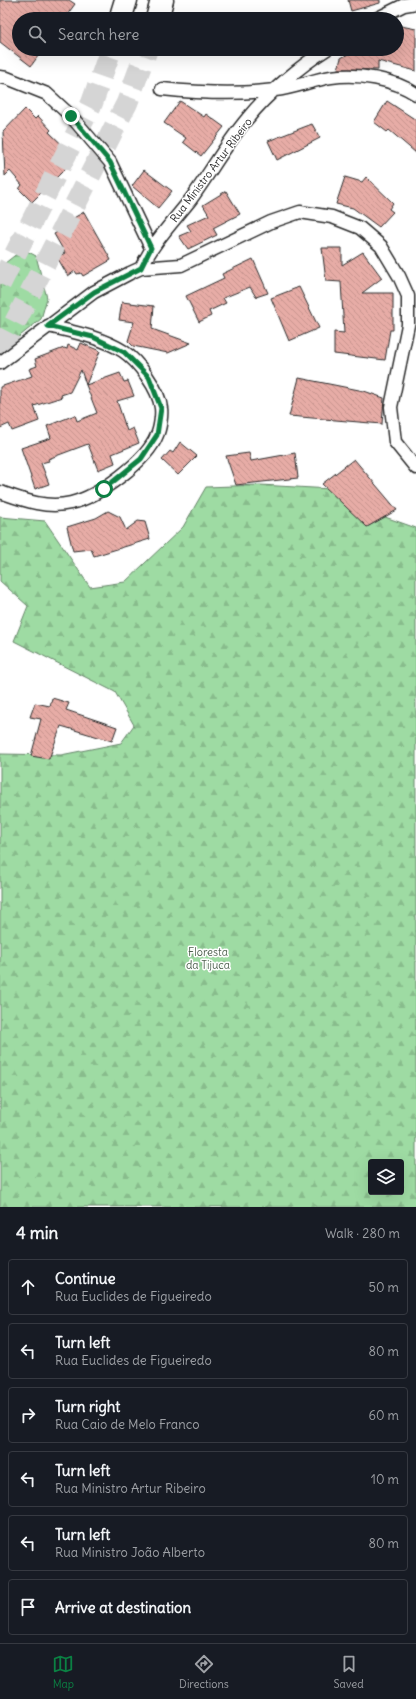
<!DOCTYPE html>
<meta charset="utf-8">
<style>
:root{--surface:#171b24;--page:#20242c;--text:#f1f3f6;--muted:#9ea1a6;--line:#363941;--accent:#0b8043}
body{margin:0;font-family:Delius,sans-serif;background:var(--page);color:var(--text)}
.controls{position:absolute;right:12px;bottom:12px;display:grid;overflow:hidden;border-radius:4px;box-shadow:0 4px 16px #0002}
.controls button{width:36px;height:36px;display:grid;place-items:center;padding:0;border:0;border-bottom:1px solid var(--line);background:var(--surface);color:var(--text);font:20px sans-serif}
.stop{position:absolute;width:12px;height:12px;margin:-9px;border:3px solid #0b8043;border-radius:50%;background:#fff}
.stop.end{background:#0b8043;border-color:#fff;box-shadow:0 1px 4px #0008}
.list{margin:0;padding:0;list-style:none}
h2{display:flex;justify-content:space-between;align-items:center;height:52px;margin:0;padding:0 16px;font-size:17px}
h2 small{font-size:13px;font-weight:400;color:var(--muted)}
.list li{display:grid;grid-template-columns:26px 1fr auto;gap:12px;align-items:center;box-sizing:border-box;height:56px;margin:0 8px 8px;padding:0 8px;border:1px solid var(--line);border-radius:4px}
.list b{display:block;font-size:15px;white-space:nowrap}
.list p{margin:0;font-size:13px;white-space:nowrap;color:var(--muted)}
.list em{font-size:13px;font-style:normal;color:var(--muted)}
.icon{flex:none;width:22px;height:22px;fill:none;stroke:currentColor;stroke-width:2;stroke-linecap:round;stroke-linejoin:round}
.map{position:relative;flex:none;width:416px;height:1207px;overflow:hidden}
.search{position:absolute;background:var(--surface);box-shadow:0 4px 16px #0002;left:12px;right:12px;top:12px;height:44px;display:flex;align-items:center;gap:10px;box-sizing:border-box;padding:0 14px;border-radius:22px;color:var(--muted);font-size:15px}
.sheet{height:436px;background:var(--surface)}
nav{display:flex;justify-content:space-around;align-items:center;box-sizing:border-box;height:56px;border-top:1px solid var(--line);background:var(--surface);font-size:11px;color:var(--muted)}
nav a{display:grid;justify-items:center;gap:2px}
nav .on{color:var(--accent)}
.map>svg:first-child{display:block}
.forest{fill:url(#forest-firs);stroke:#648367;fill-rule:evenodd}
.building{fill:url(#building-back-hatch);stroke:#2b2b2b}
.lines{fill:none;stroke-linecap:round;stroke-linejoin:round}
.highway-tunnel{stroke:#d5d5d5;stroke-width:22;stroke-dasharray:22 11;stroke-linecap:butt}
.street-casing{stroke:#2b2b2b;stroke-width:15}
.highway-casing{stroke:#2b2b2b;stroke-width:25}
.street{stroke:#fff;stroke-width:12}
.highway{stroke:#fff;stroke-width:22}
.route{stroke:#0b8043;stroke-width:5}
.labels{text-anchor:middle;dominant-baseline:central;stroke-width:3;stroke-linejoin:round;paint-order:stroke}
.street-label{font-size:11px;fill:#2b2b2b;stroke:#fff}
.park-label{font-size:11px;fill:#4e604f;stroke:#fff}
</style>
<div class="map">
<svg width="416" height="1207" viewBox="0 0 416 1207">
<defs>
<pattern id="forest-firs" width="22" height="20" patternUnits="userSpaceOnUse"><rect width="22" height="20" fill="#9edba3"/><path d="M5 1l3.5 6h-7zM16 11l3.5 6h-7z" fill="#88bc8c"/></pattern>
<pattern id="building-back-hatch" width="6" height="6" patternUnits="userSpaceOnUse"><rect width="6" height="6" fill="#e7aca6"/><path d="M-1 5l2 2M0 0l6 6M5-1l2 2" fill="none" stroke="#c6948f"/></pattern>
</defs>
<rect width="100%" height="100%" fill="#fff"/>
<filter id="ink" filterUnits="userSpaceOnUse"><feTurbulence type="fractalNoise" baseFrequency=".025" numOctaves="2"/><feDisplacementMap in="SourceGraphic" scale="8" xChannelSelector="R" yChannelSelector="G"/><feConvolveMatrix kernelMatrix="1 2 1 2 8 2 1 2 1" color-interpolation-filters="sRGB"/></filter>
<g filter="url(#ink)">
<path class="forest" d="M23 249 36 256 47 298 41 319 0 352V267Z
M260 485 331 489 367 527 385 517 416 528V1207H0V754L61 755 121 743 134 725 115 692 14 641 28 606 0 581V517L45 521 90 587 125 582 183 527 206 487ZM371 1162H401V1192H371Z"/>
<path class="building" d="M0 0H69L75 4 64 19H19V49H43L31 66 0 42Z
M348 0H380V3L351 11Z
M401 26 416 29V71L378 61V70L338 69 341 58 357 49H397V34H399Z
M180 101 204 117 206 114 224 127 201 156 183 142 186 138 164 123Z
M387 101 416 120V153L389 130 387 132 374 122Z
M25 109 35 119 38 116 51 130 49 132 76 158 32 202 19 189 22 185 10 171 5 176 3 132Z
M312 124 320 138 277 160 268 141Z
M144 170 172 191 158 208 132 186Z
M345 177 362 182 366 177 393 203 389 209 393 212 379 227 353 208 336 204Z
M226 191 240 214 213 228 217 235 188 249 179 236 191 231 187 225 209 215 203 205Z
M84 212 111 260 83 276 81 273 77 274 75 271 68 276 57 257 65 253 54 234 65 228 63 224Z
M322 248H342V265L363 252 382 278 362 293H393V330H390L385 360 334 354V332L344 333 341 282 326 281Z
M253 259 268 293 256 297 250 287 223 298 226 303 209 311 211 316 199 322 186 296 224 278 222 274Z
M299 287 319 328 289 341 271 298Z
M122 302 154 306 152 329 191 343 168 353 133 346 128 341 134 322 119 320Z
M81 343 100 351 86 385 81 370 70 392 61 395 62 397 34 406 39 421 12 431 9 424 0 428V387L32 376 29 369 37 366 35 359 64 348 67 349 68 345 78 350Z
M120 373 124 382 128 381 134 396 117 401 127 431 133 428 139 443 112 454 115 463 98 470 88 444 48 459 49 461 41 463 49 484 35 489 21 448 51 438 47 426 75 415 77 421 97 413 86 385Z
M299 378 364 391 384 398 382 424 289 416Z
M180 442 197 456 178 475 162 460 170 451 173 453Z
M249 453 251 461 295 453 298 478 236 485 226 456Z
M354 459 397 510 367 527 322 484Z
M108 511 120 517 126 530 138 521 145 522 150 539 94 556 91 549 73 551 67 527 96 518Z
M52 698 69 703 66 710 117 727 112 741 61 726 49 759 31 756 41 719 30 717 35 703 50 706Z"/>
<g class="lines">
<path class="highway-tunnel" d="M0 284 92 103 111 49
M0 352 127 103 147 49"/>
<g class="street-casing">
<path id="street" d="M376 19 404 5 416 3
M0 77 7 78 47 94 71 116 110 162 151 248
M162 89C199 93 237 95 275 90 294 88 312 80 331 77 359 73 393 79 416 94
M141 268C154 241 172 223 191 199 210 173 226 144 247 119 267 94 300 66 327 49
M0 363 94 292 130 273 141 268 181 265 271 222 300 212 332 217 360 228 381 246 399 276 408 296V325L391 407 395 442 416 468
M0 492C23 500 46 509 71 503 98 497 147 461 157 435 160 429 162 415 161 408 159 389 138 361 123 351 101 337 73 332 48 326"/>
</g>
<g class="highway-casing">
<path id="highway" d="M122 13 126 0
M157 19 162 0"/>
</g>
<use href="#street" class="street"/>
<use href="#highway" class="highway"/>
</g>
</g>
<g class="lines" filter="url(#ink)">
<path class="route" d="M71 116 110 162 151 248 141 268 94 292 48 326 93 337 124 352 149 377 161 408 157 435 141 459 104 489"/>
</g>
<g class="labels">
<g class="street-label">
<text transform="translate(211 170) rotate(-53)">Rua Ministro Artur Ribeiro</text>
</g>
<g class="park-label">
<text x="208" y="952">Floresta<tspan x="208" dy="13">da Tijuca</tspan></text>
</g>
</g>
</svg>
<div class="controls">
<button><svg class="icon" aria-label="layers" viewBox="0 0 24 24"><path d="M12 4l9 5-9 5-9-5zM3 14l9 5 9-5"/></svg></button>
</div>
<div class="stop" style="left:104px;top:489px"></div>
<div class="stop end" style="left:71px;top:116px"></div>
<div class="search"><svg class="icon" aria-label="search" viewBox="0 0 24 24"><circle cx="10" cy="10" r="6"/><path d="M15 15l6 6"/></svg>Search here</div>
</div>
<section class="sheet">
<h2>4 min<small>Walk · 280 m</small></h2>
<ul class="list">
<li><svg class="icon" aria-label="ahead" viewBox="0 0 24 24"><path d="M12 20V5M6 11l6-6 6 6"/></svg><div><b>Continue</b><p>Rua Euclides de Figueiredo</p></div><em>50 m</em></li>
<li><svg class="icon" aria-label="left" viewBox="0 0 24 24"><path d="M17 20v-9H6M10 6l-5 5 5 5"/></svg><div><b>Turn left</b><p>Rua Euclides de Figueiredo</p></div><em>80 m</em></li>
<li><svg class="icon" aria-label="right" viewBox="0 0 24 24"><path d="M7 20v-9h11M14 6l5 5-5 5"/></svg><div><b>Turn right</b><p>Rua Caio de Melo Franco</p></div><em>60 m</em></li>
<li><svg class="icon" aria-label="left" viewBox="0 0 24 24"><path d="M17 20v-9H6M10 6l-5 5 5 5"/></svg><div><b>Turn left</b><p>Rua Ministro Artur Ribeiro</p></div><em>10 m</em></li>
<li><svg class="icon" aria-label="left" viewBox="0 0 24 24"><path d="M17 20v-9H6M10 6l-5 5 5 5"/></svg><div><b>Turn left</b><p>Rua Ministro João Alberto</p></div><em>80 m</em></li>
<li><svg class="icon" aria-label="arrive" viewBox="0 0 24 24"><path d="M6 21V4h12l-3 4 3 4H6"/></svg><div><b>Arrive at destination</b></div></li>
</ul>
</section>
<nav>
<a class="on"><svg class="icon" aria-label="map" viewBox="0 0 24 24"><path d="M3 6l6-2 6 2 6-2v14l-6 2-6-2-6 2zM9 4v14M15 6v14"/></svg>Map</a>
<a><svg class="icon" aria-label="directions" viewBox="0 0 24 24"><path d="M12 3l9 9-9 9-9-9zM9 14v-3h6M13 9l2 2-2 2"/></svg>Directions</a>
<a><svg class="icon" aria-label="saved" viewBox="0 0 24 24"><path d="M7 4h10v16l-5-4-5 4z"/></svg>Saved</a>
</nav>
